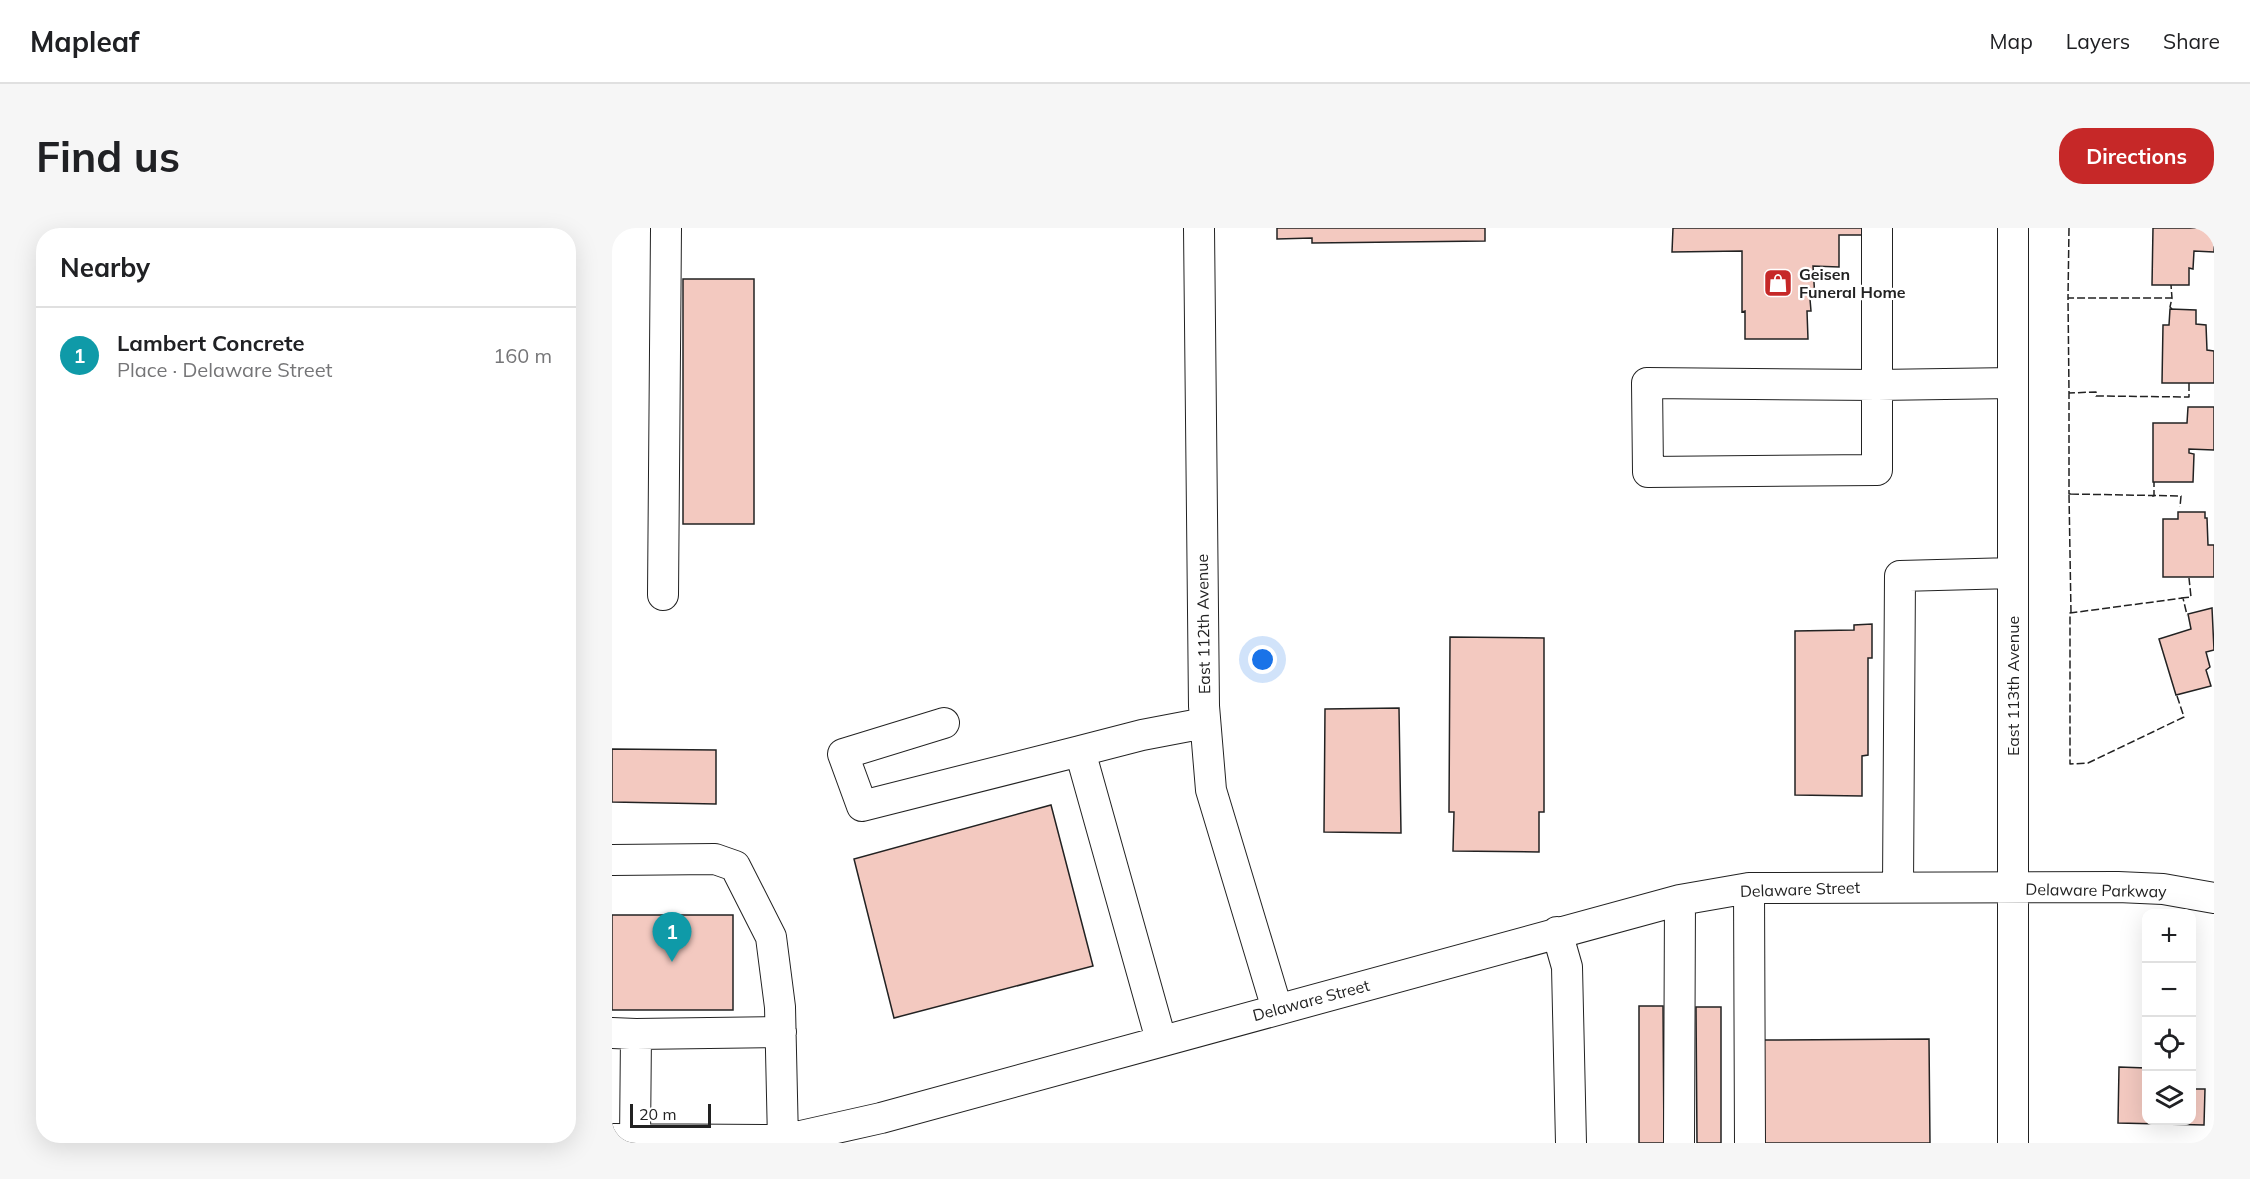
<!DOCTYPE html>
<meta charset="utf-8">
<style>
:root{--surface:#fff;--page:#f6f6f6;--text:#202124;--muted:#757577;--line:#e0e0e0;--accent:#c62828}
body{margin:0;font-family:Mulish,sans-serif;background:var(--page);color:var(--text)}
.controls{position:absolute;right:18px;bottom:18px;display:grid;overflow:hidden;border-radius:12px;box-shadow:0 6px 24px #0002}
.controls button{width:54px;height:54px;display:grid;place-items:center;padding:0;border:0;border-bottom:2px solid var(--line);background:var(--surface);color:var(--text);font:30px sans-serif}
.scale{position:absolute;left:18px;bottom:15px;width:81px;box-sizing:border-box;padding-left:6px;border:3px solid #222;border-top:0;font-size:16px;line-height:21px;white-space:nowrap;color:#222;-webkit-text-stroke:4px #fff;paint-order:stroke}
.you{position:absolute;left:651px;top:432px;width:21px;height:21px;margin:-15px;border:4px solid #fff;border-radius:50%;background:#1a73e8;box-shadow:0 0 0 9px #1a73e833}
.badge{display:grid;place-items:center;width:39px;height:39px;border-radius:50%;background:var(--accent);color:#fff;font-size:20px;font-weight:700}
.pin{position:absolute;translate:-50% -50px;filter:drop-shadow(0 2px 3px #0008)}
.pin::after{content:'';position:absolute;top:32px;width:21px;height:18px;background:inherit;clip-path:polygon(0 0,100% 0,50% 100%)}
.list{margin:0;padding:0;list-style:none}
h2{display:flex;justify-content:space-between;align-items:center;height:78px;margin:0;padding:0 24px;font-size:26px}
h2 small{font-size:20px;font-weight:400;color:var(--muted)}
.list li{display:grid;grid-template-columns:39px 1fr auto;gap:18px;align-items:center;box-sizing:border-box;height:96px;padding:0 24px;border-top:2px solid var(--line)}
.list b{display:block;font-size:22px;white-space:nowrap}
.list p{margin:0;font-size:20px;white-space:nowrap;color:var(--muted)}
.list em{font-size:20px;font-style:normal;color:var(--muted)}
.icon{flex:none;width:33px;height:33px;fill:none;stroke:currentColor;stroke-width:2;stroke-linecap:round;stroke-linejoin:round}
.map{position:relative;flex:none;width:1602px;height:915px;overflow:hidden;border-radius:24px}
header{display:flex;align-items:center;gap:36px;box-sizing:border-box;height:84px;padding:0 30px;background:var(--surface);border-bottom:2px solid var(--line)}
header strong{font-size:28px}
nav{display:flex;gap:33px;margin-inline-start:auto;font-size:21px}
.intro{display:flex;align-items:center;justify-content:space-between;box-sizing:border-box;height:144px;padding:0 36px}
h1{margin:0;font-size:42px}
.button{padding:15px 27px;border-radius:24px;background:var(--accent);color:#fff;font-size:21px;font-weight:700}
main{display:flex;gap:36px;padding:0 36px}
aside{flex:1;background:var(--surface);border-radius:24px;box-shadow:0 6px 24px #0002}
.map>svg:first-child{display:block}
.building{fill:#f3c9c0;stroke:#222;stroke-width:1.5}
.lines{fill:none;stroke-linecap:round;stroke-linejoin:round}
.minor-casing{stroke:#222;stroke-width:32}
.minor{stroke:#fff;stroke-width:30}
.fence{stroke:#222;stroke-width:1.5;stroke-dasharray:8 3;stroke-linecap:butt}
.labels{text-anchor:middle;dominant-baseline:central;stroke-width:4.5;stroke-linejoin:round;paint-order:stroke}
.poi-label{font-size:16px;font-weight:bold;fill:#222;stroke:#fff;text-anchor:start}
.street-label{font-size:16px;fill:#222;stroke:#fff}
</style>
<header>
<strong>Mapleaf</strong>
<nav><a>Map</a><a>Layers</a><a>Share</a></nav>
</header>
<div class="intro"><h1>Find us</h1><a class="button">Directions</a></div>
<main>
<aside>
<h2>Nearby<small></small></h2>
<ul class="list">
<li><span class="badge" style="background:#0f9aa8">1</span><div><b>Lambert Concrete</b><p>Place · Delaware Street</p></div><em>160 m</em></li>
</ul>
</aside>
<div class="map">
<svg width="1602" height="915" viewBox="0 0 1602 915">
<rect width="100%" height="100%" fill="#fff"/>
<path class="building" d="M665 0H873V13L700 15V10L665 11Z
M1061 0H1254L1255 7H1227V39L1201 38 1203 71H1198L1199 83H1195L1196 111H1133V83L1130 84V23L1060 24Z
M1541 0H1601L1602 24 1582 23 1581 41 1577 40V57H1540Z
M71 51H142V296H71Z
M1558 81 1584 82V96L1594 97 1595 122 1602 123V155H1550L1551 97H1557Z
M1576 179H1602V222L1577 221V225L1582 226 1581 254H1541V195H1575Z
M1566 284H1593V290H1595L1596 317H1602V349H1551V291H1566Z
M1600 380 1602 422 1594 424 1598 439 1594 442 1599 458 1564 467 1547 411 1579 401 1576 386Z
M1260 396V430H1256V527L1250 528V568L1183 567V403L1242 402V397Z
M838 409 932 410V584H927V624L841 623 842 584H837Z
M787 480 789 605 712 604 713 481Z
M0 521 104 522V576L0 574Z
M439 577 481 738 282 790 242 631Z
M0 687H121V782H0Z
M1027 778H1051L1052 915H1027Z
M1084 779H1109V915H1085Z
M1317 811 1318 915H1150L1149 812Z
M1507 839 1534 840V892H1580V861H1593L1592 897 1506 895Z"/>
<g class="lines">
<g class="minor-casing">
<path id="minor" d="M587 0 592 478 599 562 665 781
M1265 0V242L1036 244 1035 155 1265 157 1401 155
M51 367 54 0
M332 495 231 526 250 578 468 523 549 812
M468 523 530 507 593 495
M0 632 103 631 123 638 159 709 168 779 171 912
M1286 659 1288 348 1401 345
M1137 660 1138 915
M945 704 955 739 959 915
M0 805 24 806 23 912
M24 806 169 804
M0 911 171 912 269 890 1068 672 1137 660 1506 659 1551 661 1602 670
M1067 915 1068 672
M1401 915V0"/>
</g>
<use href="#minor" class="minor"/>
<path class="fence" d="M1457 0 1456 70H1459
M1558 70H1560L1559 57
M1560 81 1558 79 1560 70H1456L1457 165 1484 164V168L1577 169V155
M1459 165H1457V266H1459
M1540 268H1542V254
M1569 370 1579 369 1577 350
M1459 385 1457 266 1569 268 1568 279
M1565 468 1572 489 1476 535 1458 536V385L1571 370 1575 387"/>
</g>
<defs>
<g id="shop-square" transform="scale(1.5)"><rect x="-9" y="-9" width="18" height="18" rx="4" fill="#c62828" stroke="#fff"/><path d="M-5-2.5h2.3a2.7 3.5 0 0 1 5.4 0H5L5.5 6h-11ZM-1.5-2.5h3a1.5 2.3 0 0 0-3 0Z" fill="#fff"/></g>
</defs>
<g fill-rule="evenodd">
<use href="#shop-square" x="1166" y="55"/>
</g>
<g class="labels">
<g class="poi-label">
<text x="1187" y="46">Geisen<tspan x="1187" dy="18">Funeral Home</tspan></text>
</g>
<g class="street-label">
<text transform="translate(591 396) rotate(-91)">East 112th Avenue</text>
<text transform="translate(1401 458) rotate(-90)">East 113th Avenue</text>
<text transform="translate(1188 661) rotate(-2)">Delaware Street</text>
<text transform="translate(1484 662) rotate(1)">Delaware Parkway</text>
<text transform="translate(699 772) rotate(-15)">Delaware Street</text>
</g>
</g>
</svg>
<div class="controls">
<button>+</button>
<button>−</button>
<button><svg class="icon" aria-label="locate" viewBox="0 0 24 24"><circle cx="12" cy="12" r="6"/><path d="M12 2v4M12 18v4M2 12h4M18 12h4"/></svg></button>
<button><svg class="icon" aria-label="layers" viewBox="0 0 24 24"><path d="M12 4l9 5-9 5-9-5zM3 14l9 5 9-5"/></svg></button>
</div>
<div class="scale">20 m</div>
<div class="you"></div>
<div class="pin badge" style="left:60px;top:734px;background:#0f9aa8">1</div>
</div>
</main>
